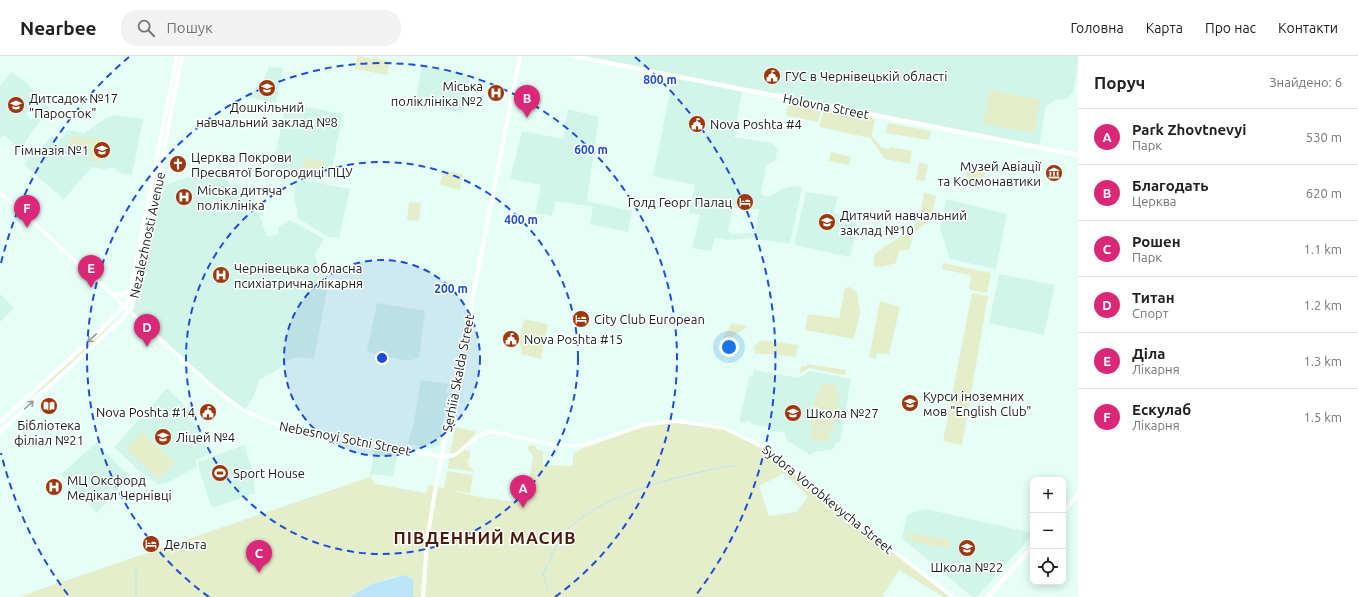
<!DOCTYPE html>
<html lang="uk">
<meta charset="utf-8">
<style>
:root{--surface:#fff;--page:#f2f2f2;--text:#202124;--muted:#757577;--line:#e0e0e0;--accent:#db2777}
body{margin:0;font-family:Ubuntu,sans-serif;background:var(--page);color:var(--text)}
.controls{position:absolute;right:12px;bottom:12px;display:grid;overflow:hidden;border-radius:8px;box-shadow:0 2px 10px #0003}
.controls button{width:36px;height:36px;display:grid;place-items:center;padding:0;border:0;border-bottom:1px solid var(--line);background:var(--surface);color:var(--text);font:20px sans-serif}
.you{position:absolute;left:729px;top:291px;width:14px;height:14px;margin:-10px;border:3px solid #fff;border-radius:50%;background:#1a73e8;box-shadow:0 0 0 6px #1a73e833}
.badge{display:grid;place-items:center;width:26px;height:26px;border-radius:50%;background:var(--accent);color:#fff;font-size:13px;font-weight:700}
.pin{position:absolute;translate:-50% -33px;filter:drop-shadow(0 1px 2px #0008)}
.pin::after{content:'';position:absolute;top:21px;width:14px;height:12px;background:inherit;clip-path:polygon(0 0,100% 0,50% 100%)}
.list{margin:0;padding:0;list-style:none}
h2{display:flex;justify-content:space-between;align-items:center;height:52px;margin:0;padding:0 16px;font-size:17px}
h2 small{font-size:13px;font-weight:400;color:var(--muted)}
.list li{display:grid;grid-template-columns:26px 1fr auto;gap:12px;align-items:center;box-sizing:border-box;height:56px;padding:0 16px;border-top:1px solid var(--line)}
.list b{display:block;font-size:15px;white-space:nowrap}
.list p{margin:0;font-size:13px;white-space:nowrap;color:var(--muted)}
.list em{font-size:13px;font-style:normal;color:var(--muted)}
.icon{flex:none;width:22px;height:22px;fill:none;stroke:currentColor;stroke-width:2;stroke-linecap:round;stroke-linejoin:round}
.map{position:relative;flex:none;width:1078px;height:541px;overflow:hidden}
header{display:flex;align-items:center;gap:24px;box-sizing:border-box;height:56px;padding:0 20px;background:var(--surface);border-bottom:1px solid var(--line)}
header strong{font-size:19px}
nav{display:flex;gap:22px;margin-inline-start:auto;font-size:14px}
.search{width:280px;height:36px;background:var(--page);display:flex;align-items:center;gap:10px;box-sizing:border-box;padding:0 14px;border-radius:16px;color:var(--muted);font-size:15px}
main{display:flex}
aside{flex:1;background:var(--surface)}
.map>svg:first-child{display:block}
.built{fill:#d2f5e9;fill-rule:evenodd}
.green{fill:#e5eecb;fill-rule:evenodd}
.water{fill:#bae5f9}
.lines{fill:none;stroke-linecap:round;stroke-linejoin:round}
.stream{stroke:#bae5f9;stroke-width:1}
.tertiary{stroke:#fff;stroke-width:3.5}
.secondary{stroke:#fff;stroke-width:4}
.primary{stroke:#fff;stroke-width:4.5}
.oneway{stroke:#959a98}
.ring{fill:none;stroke:#1d4ed8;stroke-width:2;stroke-dasharray:7 5}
.labels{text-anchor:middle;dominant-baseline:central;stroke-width:3;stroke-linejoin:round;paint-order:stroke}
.poi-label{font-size:13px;fill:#141e1b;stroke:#fff;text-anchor:start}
.street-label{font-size:13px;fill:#141e1b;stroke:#fff}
.district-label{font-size:17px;font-weight:bold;letter-spacing:1px;fill:#4b1a08;stroke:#fff}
.centre{fill:#1d4ed8;stroke:#fff;stroke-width:2}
.ring-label{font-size:12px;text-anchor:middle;font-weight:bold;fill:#1d4ed8;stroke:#fff;stroke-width:3;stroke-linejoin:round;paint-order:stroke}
</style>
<header>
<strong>Nearbee</strong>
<div class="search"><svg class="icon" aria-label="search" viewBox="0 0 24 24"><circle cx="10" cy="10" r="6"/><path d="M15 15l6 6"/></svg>Пошук</div>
<nav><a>Головна</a><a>Карта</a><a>Про нас</a><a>Контакти</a></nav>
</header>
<main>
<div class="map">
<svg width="1078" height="541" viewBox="0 0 1078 541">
<rect width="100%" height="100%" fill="#e5fff6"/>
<path class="built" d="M577 0H1078V10L1073 37 1065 43 1056 44 1046 50 1039 92Z
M422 9 470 19 463 57 415 47Z
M269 11 283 12 276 47 248 41 264 23Z
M11 16 26 26 39 42 26 58 31 64 45 48 49 53 25 86 22 95 4 79 0 82V30Z
M673 21 742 36 734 81 772 87 779 94 775 99 777 103 766 110 761 138 769 141 784 132 793 130 802 131 790 188 752 182 727 184 715 182 711 195 692 192 700 159 689 157 695 129 653 120ZM733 152 759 153 755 177 732 178 728 175Z
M286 47 343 58 330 122 273 111Z
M568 53 599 61 587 145 632 155 628 176 590 168 593 151 556 145 552 160 535 157 541 129 510 123 522 75 563 83Z
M114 59 143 63 132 119 116 116 117 113 109 111 108 114 92 111 64 143 24 109 34 94 37 96 52 80 59 86 67 74 84 77 106 62Z
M219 114 231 129 236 128 253 140 267 181 279 178 278 171 290 164 324 183 315 198 318 209 316 211 325 216 328 228 314 303 297 301 288 304 279 313 259 324 254 340 244 355 225 341 129 255 155 137 161 138 162 130 207 115 211 117Z
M296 123 350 133 339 182 329 181 297 162 298 157 294 143Z
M806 136 838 141 834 157 852 161 857 170 850 201 794 189Z
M946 143 1007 158 996 213 950 203 940 173Z
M999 218 1055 229 1044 279 989 267Z
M0 238 14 252 0 266Z
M377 247 425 255 419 302 411 304H404L367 296Z
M754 314 799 322 810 315 851 323 840 386H837L833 393 815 396 810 399 788 385 785 379V376L771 375V372L751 368 750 365H746L745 367 739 365 750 319 753 320Z
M421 324 448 328 446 337H448L439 390H436L435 393 407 388 413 371Z
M167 332 193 358 189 363 205 377 203 384 209 399 195 404 197 411 169 426 158 429 138 414 114 391Z
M96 387 131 421 97 457 61 418Z
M244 389 253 416 255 437 212 452 200 417 198 406Z
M375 389 399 393 393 421 374 418 370 421Z
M926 453 1033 477V478L977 541H972L902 482 907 459 913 456Z"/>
<path class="green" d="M357 0 390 5 387 19 355 13Z
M989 34 1040 44 1034 77 983 68Z
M788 48 821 55 818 66 786 60Z
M824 53 875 63 872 80 882 92 889 93 890 91 912 95 910 108 885 103 870 82 819 71Z
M888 67 931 75 928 84 886 77Z
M71 79 92 83 89 94 69 90Z
M93 81 103 83 99 106 89 104Z
M831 96 851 101 849 109 829 105Z
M305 102 324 105 322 116 303 113Z
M919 106 928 109 925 125 916 124Z
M443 114 463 118 460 134 440 129Z
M967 114 985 116 982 131 965 127Z
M924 136 936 140 931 163 914 177 909 194 899 195 896 207 881 211 873 210 875 197 908 176 919 164Z
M409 146 421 147 419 165 407 164Z
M943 207 991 217 987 237 971 234 969 232 971 222 969 219 942 213Z
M850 231 857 237 860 256 854 283 805 274 808 258 839 262 845 232Z
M972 237 988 240 962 389 943 385Z
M880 245 900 251 889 298 878 297 875 303 869 301Z
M125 256 64 315 32 341 41 332Z
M524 263 548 268 541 303 521 298 522 292 519 287Z
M732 267 748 270 718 291Z
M762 284 798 289 796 301 771 298H755L754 290Z
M807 308 846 314 845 319 809 312 799 318 801 310H806Z
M822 327 837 329 835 338 840 339 833 376 810 372 817 335H820Z
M676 366 724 372 767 393 849 460 952 541H944L899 514 882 541H413V524L398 520 392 521 379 526 350 541H18L370 421 375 428 426 437 429 429 444 432 447 415 473 419 470 437 450 434 474 440 522 447 526 443 533 400 528 393 529 389 536 390V393L543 395V409L572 410 574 397C605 379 640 370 676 366ZM783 418H786L808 441 796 456 769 460 759 430Z
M455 371 474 375 476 378 455 397 450 398Z
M812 373 830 377 828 386 810 383Z
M142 376 175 407 159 423 126 393Z
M466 393V395H470V401L467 406 469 408 468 410 474 414V416L448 412 449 403 455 401Z
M907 476 950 484 949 493 913 486 914 482 906 481Z"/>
<path class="water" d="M404 519 413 524V541H350L372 528Z"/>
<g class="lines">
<path class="stream" d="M549 505C554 494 562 477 572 469 613 435 684 418 736 409
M547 509 543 518 548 533
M136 515V541"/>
<path class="tertiary" d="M0 136 215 333 244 355 280 370 441 401 455 399 477 381 490 375 550 388 572 390 589 388 643 369 676 365 724 372 767 393 848 460 953 541"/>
<path class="secondary" d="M112 238 122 239 131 233
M0 366 95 280 128 246 177 0
M0 376 124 261 132 251 152 155 182 0
M423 541 427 484 436 430 520 0"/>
<path class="primary" d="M573 0 1078 99
M1063 456 1078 439
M988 541 1033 490"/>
</g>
<defs><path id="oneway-shaft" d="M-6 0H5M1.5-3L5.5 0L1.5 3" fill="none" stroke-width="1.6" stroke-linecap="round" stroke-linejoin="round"/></defs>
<g class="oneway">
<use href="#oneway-shaft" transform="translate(92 282) rotate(137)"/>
<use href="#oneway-shaft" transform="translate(29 349) rotate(-42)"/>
</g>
<circle cx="382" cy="302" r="98" fill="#1d4ed8" fill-opacity=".12"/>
<g class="ring">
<circle cx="382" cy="302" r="98"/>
<circle cx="382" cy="302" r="196"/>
<path d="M209 541A295 295 0 1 1 555 541"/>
<path d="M68 539A393 393 0 0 1 1 397M1 207A393 393 0 0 1 129 1M635 1A393 393 0 0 1 696 539"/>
</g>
<defs>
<g id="civic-disc" transform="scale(0.9)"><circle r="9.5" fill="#9d380e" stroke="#fff"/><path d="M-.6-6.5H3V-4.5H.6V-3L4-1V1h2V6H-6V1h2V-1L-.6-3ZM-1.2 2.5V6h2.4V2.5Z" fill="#fff"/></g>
<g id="school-disc" transform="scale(0.9)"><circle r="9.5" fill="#9d380e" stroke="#fff"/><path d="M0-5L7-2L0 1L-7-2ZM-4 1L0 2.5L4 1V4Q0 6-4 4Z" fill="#fff"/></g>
<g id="hospital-disc" transform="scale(0.9)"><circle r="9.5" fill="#9d380e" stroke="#fff"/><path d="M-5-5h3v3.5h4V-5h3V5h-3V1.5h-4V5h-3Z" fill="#fff"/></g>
<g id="church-disc" transform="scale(0.9)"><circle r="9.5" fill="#9d380e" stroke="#fff"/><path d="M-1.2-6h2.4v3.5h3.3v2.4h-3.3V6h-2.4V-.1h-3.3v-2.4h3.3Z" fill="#fff"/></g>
<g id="museum-disc" transform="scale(0.9)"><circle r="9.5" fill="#9d380e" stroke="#fff"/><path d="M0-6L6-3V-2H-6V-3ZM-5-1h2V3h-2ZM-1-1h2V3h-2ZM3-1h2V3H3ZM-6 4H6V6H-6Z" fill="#fff"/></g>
<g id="hotel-disc" transform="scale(0.9)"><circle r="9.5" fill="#9d380e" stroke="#fff"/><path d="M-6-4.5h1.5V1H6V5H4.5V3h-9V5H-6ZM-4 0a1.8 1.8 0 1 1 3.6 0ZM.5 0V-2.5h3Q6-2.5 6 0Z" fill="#fff"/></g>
<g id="library-disc" transform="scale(0.9)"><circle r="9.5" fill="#9d380e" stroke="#fff"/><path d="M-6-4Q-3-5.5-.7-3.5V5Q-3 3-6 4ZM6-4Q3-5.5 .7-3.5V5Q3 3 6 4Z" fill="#fff"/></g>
<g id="stadium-disc" transform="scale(0.9)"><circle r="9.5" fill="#9d380e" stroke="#fff"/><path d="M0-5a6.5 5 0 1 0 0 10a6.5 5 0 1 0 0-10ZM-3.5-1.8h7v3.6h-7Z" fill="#fff"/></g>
</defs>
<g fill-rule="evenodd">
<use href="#civic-disc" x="772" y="20"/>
<use href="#school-disc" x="267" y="32"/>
<use href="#hospital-disc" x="496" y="37"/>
<use href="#school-disc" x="16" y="49"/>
<use href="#civic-disc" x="697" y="68"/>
<use href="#school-disc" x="102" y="94"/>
<use href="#church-disc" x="178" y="108"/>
<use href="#museum-disc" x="1054" y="117"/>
<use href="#hospital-disc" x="184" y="141"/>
<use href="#hotel-disc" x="745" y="146"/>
<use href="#school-disc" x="827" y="166"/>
<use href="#hospital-disc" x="221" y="219"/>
<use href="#hotel-disc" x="581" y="263"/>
<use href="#civic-disc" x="511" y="283"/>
<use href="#school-disc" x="910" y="347"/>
<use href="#library-disc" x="49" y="350"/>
<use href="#civic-disc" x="208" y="356"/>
<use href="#school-disc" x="793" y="357"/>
<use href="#school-disc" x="163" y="381"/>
<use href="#stadium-disc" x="220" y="417"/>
<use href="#hospital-disc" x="54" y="431"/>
<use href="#hotel-disc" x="151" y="488"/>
<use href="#school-disc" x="967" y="492"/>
</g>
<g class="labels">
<g class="poi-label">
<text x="785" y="20">ГУС в Чернівецькій області</text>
<text x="483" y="30" text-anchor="end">Міська<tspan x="483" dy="15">поліклініка №2</tspan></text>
<text x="29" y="42">Дитсадок №17<tspan x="29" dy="15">"Паросток"</tspan></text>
<text x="267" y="51" text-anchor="middle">Дошкільний<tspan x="267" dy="15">навчальний заклад №8</tspan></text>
<text x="710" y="68">Nova Poshta #4</text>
<text x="89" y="94" text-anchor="end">Гімназія №1</text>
<text x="191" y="101">Церква Покрови<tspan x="191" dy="15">Пресвятої Богородиці ПЦУ</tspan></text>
<text x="1041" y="110" text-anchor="end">Музей Авіації<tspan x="1041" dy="15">та Космонавтики</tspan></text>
<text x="197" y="134">Міська дитяча<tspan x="197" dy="15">поліклініка</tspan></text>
<text x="732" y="146" text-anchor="end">Голд Георг Палац</text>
<text x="840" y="159">Дитячий навчальний<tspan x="840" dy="15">заклад №10</tspan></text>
<text x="234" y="212">Чернівецька обласна<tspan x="234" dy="15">психіатрична лікарня</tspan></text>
<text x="594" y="263">City Club European</text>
<text x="524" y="283">Nova Poshta #15</text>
<text x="923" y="340">Курси іноземних<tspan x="923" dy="15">мов "English Club"</tspan></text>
<text x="195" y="356" text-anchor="end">Nova Poshta #14</text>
<text x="806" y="357">Школа №27</text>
<text x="49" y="369" text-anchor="middle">Бібліотека<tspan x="49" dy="15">філіал №21</tspan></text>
<text x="176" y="381">Ліцей №4</text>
<text x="233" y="417">Sport House</text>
<text x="67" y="424">МЦ Оксфорд<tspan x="67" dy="15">Медікал Чернівці</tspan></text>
<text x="164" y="488">Дельта</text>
<text x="967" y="511" text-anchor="middle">Школа №22</text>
</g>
<g class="street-label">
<text transform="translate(826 50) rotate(11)">Holovna Street</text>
<text transform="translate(147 179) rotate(-78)">Nezalezhnosti Avenue</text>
<text transform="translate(458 317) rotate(-79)">Serhiia Skalda Street</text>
<text transform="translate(345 382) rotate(11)">Nebesnoyi Sotni Street</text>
<text transform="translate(828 443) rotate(39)">Sydora Vorobkevycha Street</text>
</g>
<g class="district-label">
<text x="485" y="481">ПІВДЕННИЙ МАСИВ</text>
</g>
</g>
<circle cx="382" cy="302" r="6" class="centre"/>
<g class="ring-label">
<text x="660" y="28">800 m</text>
<text x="591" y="98">600 m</text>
<text x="521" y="168">400 m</text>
<text x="451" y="237">200 m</text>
</g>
</svg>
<div class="controls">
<button>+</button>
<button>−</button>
<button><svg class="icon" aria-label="locate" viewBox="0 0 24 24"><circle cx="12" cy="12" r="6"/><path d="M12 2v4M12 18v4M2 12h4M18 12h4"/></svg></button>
</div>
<div class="you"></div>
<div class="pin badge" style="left:523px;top:452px">A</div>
<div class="pin badge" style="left:527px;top:62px">B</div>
<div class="pin badge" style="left:259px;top:517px">C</div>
<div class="pin badge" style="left:147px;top:291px">D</div>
<div class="pin badge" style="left:91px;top:232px">E</div>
<div class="pin badge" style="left:27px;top:172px">F</div>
</div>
<aside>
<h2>Поруч<small>Знайдено: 6</small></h2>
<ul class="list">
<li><span class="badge">A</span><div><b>Park Zhovtnevyi</b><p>Парк</p></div><em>530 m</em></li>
<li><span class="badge">B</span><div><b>Благодать</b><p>Церква</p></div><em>620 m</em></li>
<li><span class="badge">C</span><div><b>Рошен</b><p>Парк</p></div><em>1.1 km</em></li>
<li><span class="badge">D</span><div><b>Титан</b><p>Спорт</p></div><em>1.2 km</em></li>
<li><span class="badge">E</span><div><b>Діла</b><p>Лікарня</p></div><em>1.3 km</em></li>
<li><span class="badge">F</span><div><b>Ескулаб</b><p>Лікарня</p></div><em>1.5 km</em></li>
</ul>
</aside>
</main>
